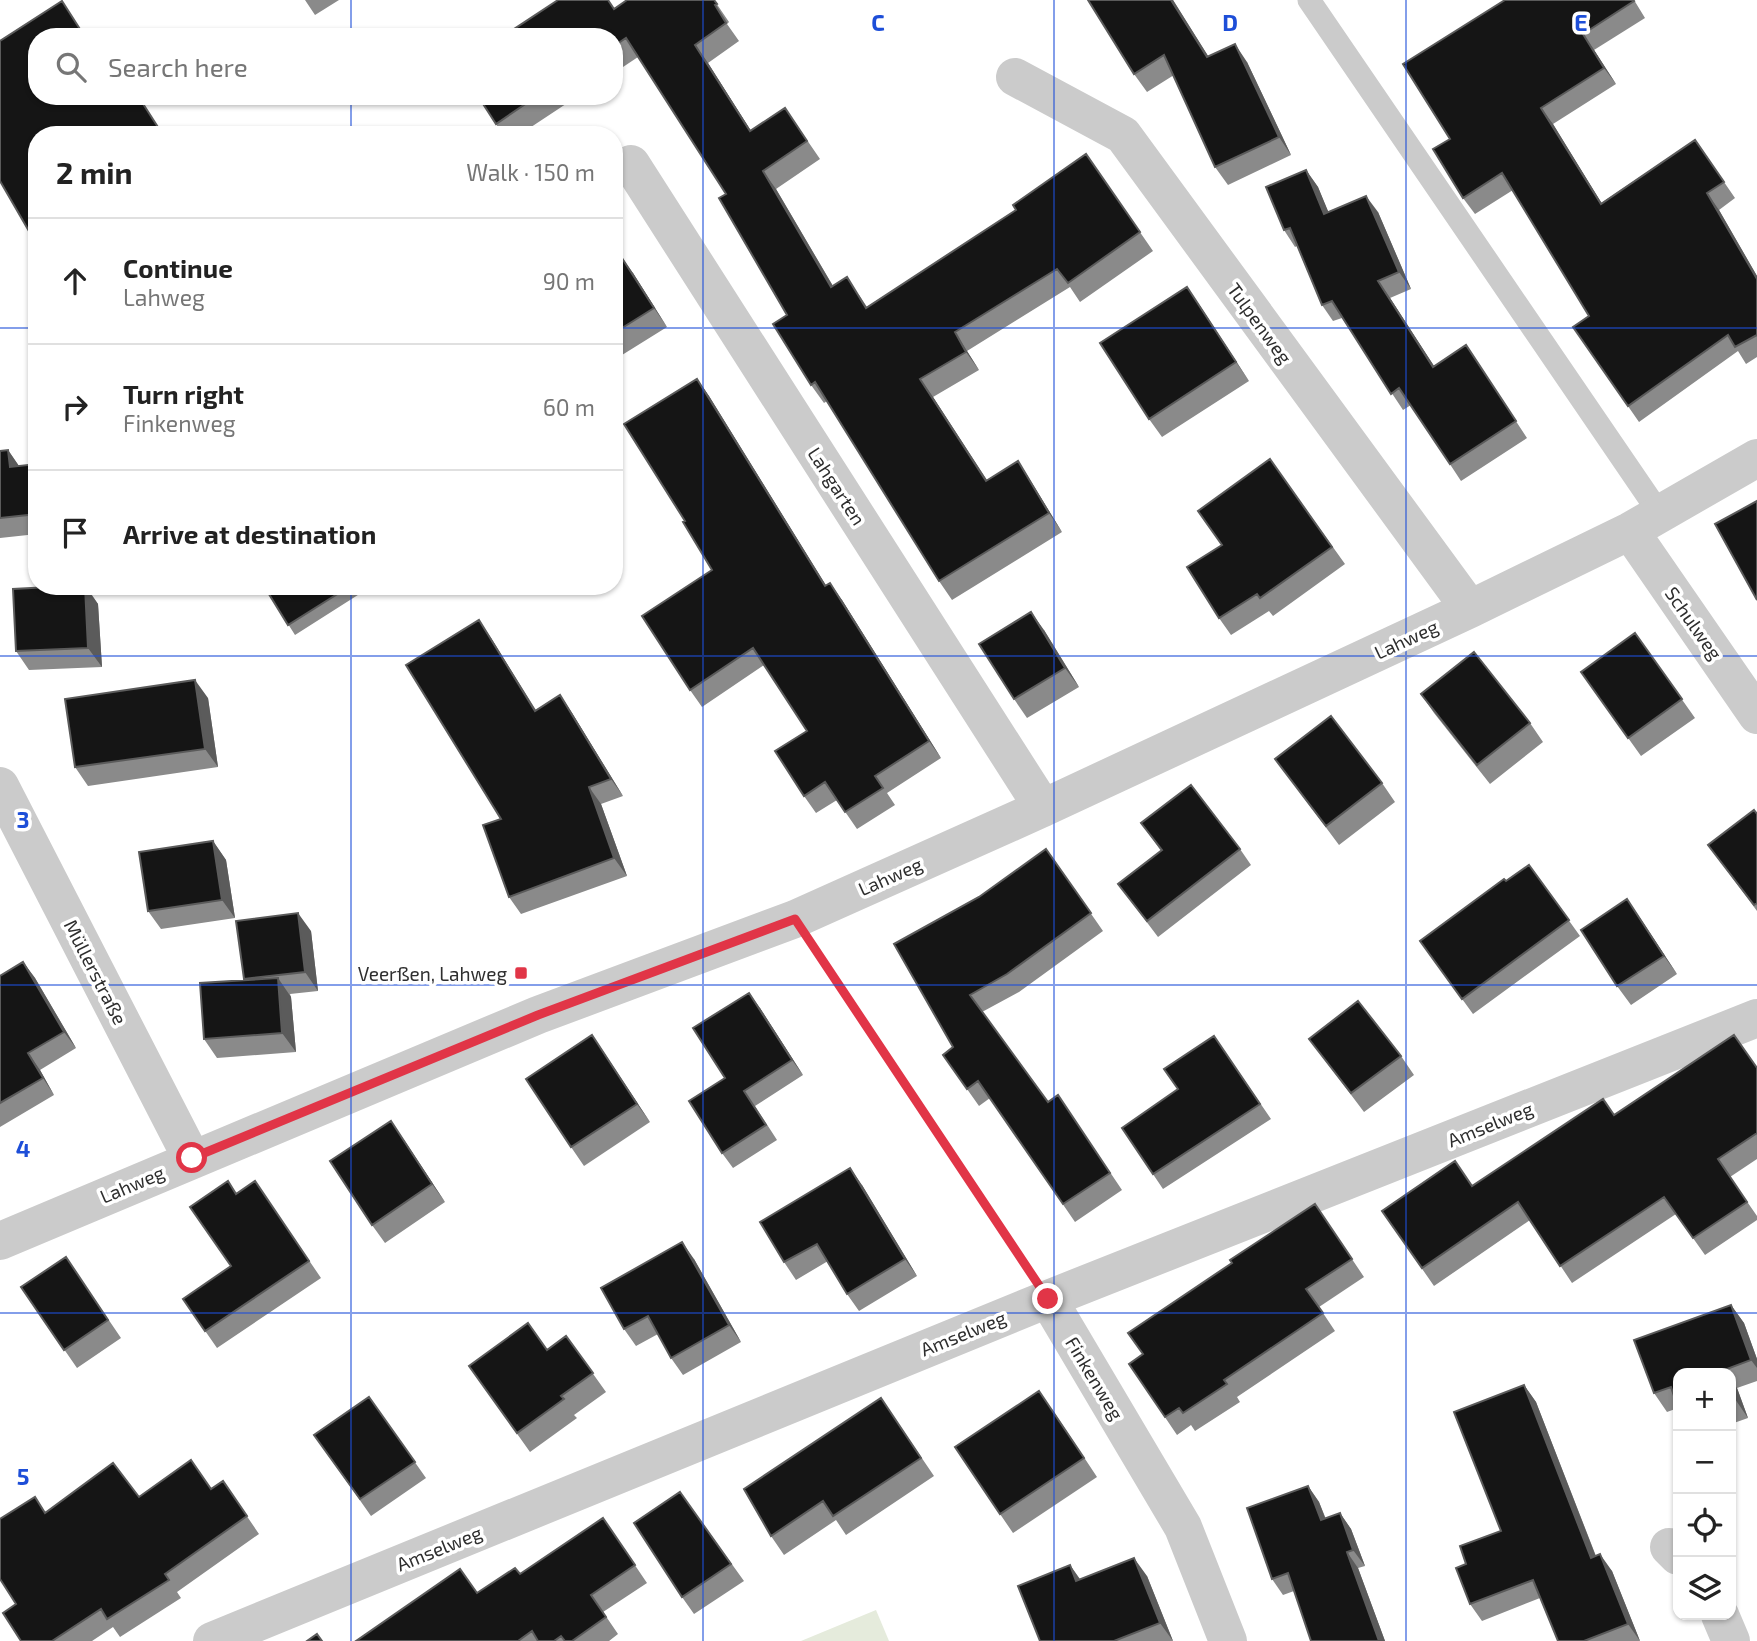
<!DOCTYPE html>
<meta charset="utf-8">
<style>
:root{--surface:#fff;--page:#f2f2f2;--text:#222;--muted:#767676;--line:#e0e0e0}
body{margin:0;font-family:"Exo 2",sans-serif;background:var(--page);color:var(--text)}
.controls{position:absolute;right:21px;bottom:21px;display:grid;overflow:hidden;border-radius:14px;box-shadow:0 2px 5px #0004}
.controls button{width:63px;height:63px;display:grid;place-items:center;padding:0;border:0;border-bottom:2px solid var(--line);background:var(--surface);color:var(--text);font:35px sans-serif}
.stop{position:absolute;width:21px;height:21px;margin:-16px;border:5px solid #e13547;border-radius:50%;background:#fff}
.stop.end{background:#e13547;border-color:#fff;box-shadow:0 2px 7px #0008}
.list{margin:0;padding:0;list-style:none}
h2{display:flex;justify-content:space-between;align-items:center;height:91px;margin:0;padding:0 28px;font-size:30px}
h2 small{font-size:23px;font-weight:400;color:var(--muted)}
.list li{display:grid;grid-template-columns:46px 1fr auto;gap:21px;align-items:center;box-sizing:border-box;height:126px;padding:0 28px;border-top:2px solid var(--line)}
.list b{display:block;font-size:26px;white-space:nowrap}
.list p{margin:0;font-size:23px;white-space:nowrap;color:var(--muted)}
.list em{font-size:23px;font-style:normal;color:var(--muted)}
.icon{flex:none;width:38px;height:38px;fill:none;stroke:currentColor;stroke-width:2;stroke-linecap:round;stroke-linejoin:round}
.map{position:relative;flex:none;width:1757px;height:1641px;overflow:hidden}
.search{position:absolute;background:var(--surface);box-shadow:0 2px 5px #0004;left:28px;top:28px;width:595px;height:77px;display:flex;align-items:center;gap:18px;box-sizing:border-box;padding:0 24px;border-radius:28px;color:var(--muted);font-size:26px}
.panel{position:absolute;background:var(--surface);box-shadow:0 2px 5px #0004;left:28px;top:126px;width:595px;height:469px;border-radius:28px}
.map>svg:first-child{display:block}
.green{fill:#e5ebdc}
.lines{fill:none;stroke-linecap:round;stroke-linejoin:round}
.path{stroke:#cbcbcb;stroke-width:4.5;stroke-dasharray:3.5 3.5;stroke-linecap:butt}
.lane{stroke:#cbcbcb;stroke-width:23}
.street{stroke:#cbcbcb;stroke-width:38}
.wall{fill:#8a8a8a}
.shaded-wall{fill:#5b5b5b}
.building{fill:#151515;stroke:#5b5b5b;stroke-width:2}
.route{stroke:#e13547;stroke-width:9}
.grid{fill:none;stroke:#1d4ed8;stroke-width:2;stroke-opacity:0.55}
.poi-dot{fill:#e13547;stroke:#fff;stroke-width:2.5}
.labels{text-anchor:middle;dominant-baseline:central;stroke-width:7;stroke-linejoin:round;paint-order:stroke}
.street-label{font-size:19px;fill:#2e2e2e;stroke:#fff}
.poi-label{font-size:19px;fill:#2e2e2e;stroke:#fff;text-anchor:end}
.grid-label{font-size:23px;text-anchor:middle;font-weight:bold;fill:#1d4ed8;stroke:#fff;stroke-width:7;stroke-linejoin:round;paint-order:stroke}
</style>
<div class="map">
<svg width="1757" height="1641" viewBox="0 0 1757 1641">
<rect width="100%" height="100%" fill="#fff"/>
<path class="green" d="M876 1610 889 1641H801Z"/>
<g class="lines">
<path class="path" d="M821 957 1023 1262"/>
<path class="lane" d="M1309 0 1660 514"/>
<path class="street" d="M1015 77 1123 135 1470 609
M631 164 1043 808
M1630 531 1757 715
M0 786 192 1159
M0 1241 538 1015 795 919 1043 808 1470 609 1630 531 1757 458
M1048 1299 1183 1527 1228 1641
M1669 1547 1678 1556
M1720 1615 1731 1641
M212 1641 1048 1299 1757 1018"/>
</g>
<path class="wall" d="M305 0H339L315 15Z
M714 0 729 22 727 24 739 41 708 63 751 131 785 108 820 159 776 189 833 286 859 295 867 307 1016 210 1086 154 1153 251 1080 302 1070 287 967 351 979 370 933 397 987 480 1018 461 1030 480 1062 532 952 600 939 581 827 401 824 403 811 385 787 315 726 194 638 57 614 73 615 8Z
M1088 0H1173L1208 56 1247 62 1291 155 1228 185 1215 167 1174 75 1147 92 1134 74Z
M1505 0H1634L1645 18 1594 50 1616 84 1553 124 1601 203 1695 140 1735 198 1719 210 1757 276V357L1746 364 1738 351 1639 422 1573 327 1589 316 1513 190 1475 214 1463 198 1450 139Z
M478 96H578L519 135H503Z
M1306 170 1318 187 1328 212H1378L1411 289 1390 298 1434 366 1466 345 1527 438 1461 481 1411 405 1403 410 1342 318 1333 321 1322 305 1297 246 1295 247 1284 230Z
M614 258 633 273 667 327 614 360Z
M1200 306 1249 381 1162 437 1149 419Z
M697 379 709 396 826 586 842 600 941 758 887 793 895 805 857 829 837 800 816 813 804 796 807 731 764 665 702 707 690 690 712 570 685 521Z
M8 450 19 466 37 464V534L0 538V451Z
M1270 459 1345 564 1273 616 1269 611 1231 635 1219 618 1222 545Z
M69 586H86L98 604 102 667 29 670 16 651Z
M264 586H372L295 635Z
M1044 630 1079 687 1027 718 1014 699Z
M1635 633 1695 718 1641 756 1581 672Z
M491 638 536 710 560 695 572 713 623 796 601 804 627 876 521 914 509 897 501 819Z
M1421 694 1530 723 1543 742 1490 784 1434 713Z
M208 698 218 767 88 786 75 767Z
M1275 759 1382 783 1395 802 1339 845Z
M1757 814V911L1708 845Z
M1141 823 1240 849 1251 865 1158 937 1118 884 1161 851Z
M213 841 226 860 235 918 161 929 148 911Z
M1046 849 1103 931 1019 992 982 1012 1048 1102 1058 1095 1122 1190 1075 1222 990 1098 979 1106 955 1072 953 1047 979 897Z
M1529 865 1580 936 1473 1014 1420 941Z
M1640 918 1677 974 1631 1005 1617 986Z
M311 931 318 991 290 994 291 997 296 1052 217 1058 204 1039 244 980Z
M23 962 35 978 76 1048 40 1070 54 1095 0 1127V976Z
M760 1008 803 1075 755 1106 777 1140 733 1168 722 1153 725 1078Z
M592 1035 650 1122 584 1166 571 1147Z
M1214 1036 1271 1119 1163 1189 1122 1128 1178 1089Z
M1309 1039 1401 1056 1414 1075 1364 1112Z
M1757 1068V1159L1730 1177 1757 1216V1220L1705 1255 1676 1214 1572 1283 1530 1220 1434 1286 1382 1211 1472 1186 1614 1115Z
M404 1140 445 1202 385 1243 372 1225Z
M228 1181 237 1194 255 1181 321 1278 217 1348 183 1299 231 1266Z
M862 1185 917 1276 859 1311 847 1294 828 1261 796 1280 784 1262Z
M1315 1204 1364 1277 1319 1307 1335 1331 1237 1397 1240 1402 1195 1431 1191 1425 1177 1435 1129 1364 1143 1354 1232 1263Z
M66 1257 121 1338 77 1368 21 1287Z
M694 1259 741 1342 683 1375 671 1358 658 1334 636 1346 624 1329Z
M1731 1305 1744 1323 1757 1359V1381L1737 1388 1748 1418 1731 1424V1373H1678V1408L1667 1412 1654 1393 1634 1340Z
M566 1336 606 1392 574 1415 577 1418 530 1452 469 1366 547 1350Z
M1524 1385 1536 1402 1596 1556 1612 1571 1640 1641H1558L1540 1598 1482 1621 1470 1604 1466 1564 1501 1531Z
M369 1397 426 1478 371 1516 314 1435Z
M881 1398 934 1476 846 1535 836 1520 784 1555 771 1536Z
M1052 1409 1097 1477 1013 1533 1000 1514Z
M223 1481 259 1534 177 1592 181 1598 120 1637 113 1627 92 1641H21L16 1604 35 1497 45 1512 139 1497 211 1489Z
M1308 1486 1319 1502 1326 1519 1340 1513 1351 1529 1365 1566 1358 1568 1385 1641H1311L1294 1591 1283 1595 1272 1579Z
M680 1492 744 1581 694 1614 682 1597Z
M603 1518 647 1583 603 1612 618 1634 609 1641H356L477 1593 520 1574Z
M1070 1565 1080 1579 1147 1576 1173 1641H1040Z"/>
<path class="shaded-wall" d="M1171 0H1173L1220 75 1207 57Z
M1583 34 1594 50 1616 84 1604 68Z
M1235 44 1247 62 1291 155 1279 137Z
M695 45 708 63 763 150 750 131Z
M1541 108 1553 124 1612 220 1601 204Z
M1306 170 1318 187 1336 230 1324 214Z
M763 171 776 189 844 305 831 287Z
M1707 193 1719 210 1757 276V279Z
M1366 196 1378 212 1411 289 1399 272Z
M620 255 633 273 667 327 654 308Z
M1378 281 1390 298 1445 383 1433 367Z
M1187 287 1200 306 1249 381 1236 362Z
M955 332 979 370 966 352Z
M697 379 709 396 837 603 825 586Z
M920 379 933 397 999 499 986 481Z
M8 450 21 469 10 467Z
M1018 461 1030 480 1062 532 1049 513Z
M830 583 842 600 941 758 929 741Z
M85 586 98 604 102 667 88 648Z
M1031 612 1044 630 1079 687 1065 668Z
M479 620 491 638 547 729 535 711Z
M195 680 208 698 218 767 205 749Z
M560 695 572 713 623 796 611 779Z
M589 787 601 804 627 876 614 858Z
M213 841 226 860 235 918 222 900Z
M1627 899 1640 918 1677 974 1664 956Z
M298 913 311 931 318 991 305 972Z
M23 962 35 978 76 1048 64 1032Z
M278 978 291 997 296 1052 282 1033Z
M749 993 760 1008 803 1075 792 1060Z
M592 1035 605 1054 650 1122 637 1104Z
M28 1053 40 1070 54 1095 43 1078Z
M391 1121 404 1140 445 1202 432 1184Z
M850 1168 862 1185 917 1276 905 1259Z
M682 1242 694 1259 741 1342 729 1325Z
M1731 1305 1744 1323 1757 1359V1368L1751 1360Z
M1731 1379 1737 1388 1748 1418 1735 1399 1731 1389Z
M1524 1385 1536 1402 1603 1575 1591 1558Z
M1308 1486 1319 1502 1332 1536 1321 1520Z
M1340 1513 1351 1529 1365 1566 1353 1550Z
M1347 1552 1358 1568 1385 1641H1379Z
M1600 1554 1612 1571 1640 1641 1628 1624Z
M1134 1558 1147 1576 1173 1641 1160 1623Z
M1070 1565 1083 1584 1076 1581Z"/>
<path class="building" d="M558 0H608L614 9 627 0H714L717 4 715 5 726 23 695 45 750 131 785 108 807 141 763 171 831 287 847 277 866 308 1016 210 1013 205 1086 154 1140 232 1068 283 1057 269 955 332 966 352 920 379 986 481 1018 461 1049 513 939 581 815 382 811 385 773 324 787 315 719 198 726 194 626 38 614 46V37H502Z
M1088 0H1171L1207 57 1235 44 1279 137 1215 167 1164 55 1134 74Z
M1505 0H1633L1634 1 1583 34 1604 68 1541 108 1601 204 1695 140 1724 182 1707 193 1757 279V335L1735 347 1728 335 1628 406 1573 327 1589 316 1502 173 1463 198 1433 149 1450 139 1403 64Z
M62 1 85 37H37V96H138L163 135H37V245L0 181V41Z
M478 96H537L496 124Z
M1306 170 1324 214 1366 196 1399 272 1378 281 1433 367 1466 345 1516 421 1450 464 1399 388 1391 394 1332 301 1322 305 1290 228 1284 230 1266 187Z
M620 255 654 308 614 333V258Z
M1187 287 1236 362 1149 419 1100 343Z
M697 379 825 586 830 583 929 741 875 776 883 788 845 812 825 782 804 796 775 751 807 731 753 648 690 690 642 616 712 570 683 522 685 521 624 424Z
M8 450 10 467 37 464V514L0 518V451Z
M1270 459 1332 547 1260 598 1257 594 1219 618 1187 567 1222 545 1198 511Z
M1757 501V600L1715 524Z
M69 586H85L88 648 16 651 13 589Z
M264 586H350L288 625Z
M1031 612 1065 668 1014 699 979 644Z
M479 620 535 711 560 695 611 779 589 787 614 858 509 897 483 825 501 819 406 665Z
M1635 633 1682 699 1628 738 1581 672Z
M1474 652 1530 723 1477 765 1421 694Z
M195 680 205 749 75 767 65 699Z
M1331 716 1382 783 1326 826 1275 759Z
M1191 785 1240 849 1147 921 1118 884 1162 850 1141 823Z
M1754 810 1757 814V903L1754 905 1708 845Z
M213 841 222 900 148 911 139 852Z
M1046 849 1091 913 1007 974 970 995 1048 1102 1058 1095 1110 1173 1063 1204 978 1081 967 1089 943 1055 953 1047 894 944 979 897Z
M1529 865 1569 920 1462 999 1420 941 1504 879 1506 881Z
M1627 899 1664 956 1617 986 1581 930Z
M298 913 305 972 244 979 236 921Z
M23 962 64 1032 28 1053 43 1078 0 1103V976Z
M278 978 282 1033 204 1039 200 983Z
M749 993 792 1060 744 1091 766 1125 722 1153 689 1101 725 1078 693 1028Z
M1358 1001 1401 1056 1351 1093 1309 1039Z
M592 1035 637 1104 571 1147 526 1079Z
M1734 1035 1757 1068V1133L1718 1159 1747 1202 1693 1238 1664 1197 1560 1266 1518 1202 1422 1268 1382 1211 1455 1161 1472 1186 1603 1099 1614 1115Z
M1214 1036 1260 1104 1153 1174 1122 1128 1178 1089 1164 1069Z
M391 1121 432 1184 372 1225 330 1161Z
M850 1168 905 1259 847 1294 817 1244 784 1262 760 1222Z
M228 1181 236 1194 255 1181 309 1261 205 1331 183 1299 231 1266 190 1207Z
M1315 1204 1352 1259 1306 1289 1323 1313 1224 1380 1227 1384 1183 1413 1179 1408 1165 1417 1129 1364 1143 1354 1128 1333 1232 1263 1230 1260Z
M682 1242 729 1325 671 1358 648 1316 624 1329 601 1288Z
M66 1257 108 1320 64 1350 21 1287Z
M1731 1305 1751 1360 1724 1370 1725 1373H1678V1408L1671 1387 1654 1393 1634 1340Z
M528 1323 547 1350 566 1336 593 1373 561 1396 564 1399 517 1433 469 1366Z
M1524 1385 1591 1558 1600 1554 1628 1624 1584 1641H1558L1533 1580 1470 1604 1456 1568 1466 1564 1460 1546 1501 1531 1454 1412Z
M1731 1389 1735 1399 1731 1401Z
M1039 1391 1084 1458 1000 1514 955 1447Z
M369 1397 415 1462 360 1499 314 1435Z
M881 1398 921 1458 833 1516 823 1501 771 1536 744 1489Z
M191 1460 211 1489 223 1481 247 1516 165 1574 169 1580 107 1619 101 1609 52 1641H21L3 1613 16 1604 0 1579V1519L35 1497 45 1513 113 1463 139 1497Z
M1308 1486 1321 1520 1340 1513 1353 1550 1347 1552 1379 1641H1311L1288 1573 1272 1579 1247 1508Z
M680 1492 731 1564 682 1597 634 1523Z
M603 1518 635 1565 591 1595 606 1617 572 1641H565L561 1636 554 1641H538L532 1631 518 1641H356L460 1569 477 1593 515 1568 520 1574Z
M1134 1558 1160 1623 1114 1641H1040L1018 1586 1070 1565 1076 1581Z
M317 1634 322 1641H307Z"/>
<g class="lines">
<path class="route" d="M192 1158 538 1015 795 919 1048 1299"/>
</g>
<path class="grid" d="M351 0V37M703 0V1641M1054 0V1641M1406 0V1641M351 96V135M0 328H37M614 328H1757M351 586V1641M0 656H1757M0 985H1757M0 1313H1757"/>
<rect class="poi-dot" x="514" y="966" width="14" height="14" rx="3.5"/>
<g class="labels">
<g class="street-label">
<text transform="translate(1260 323) rotate(54)">Tulpenweg</text>
<text transform="translate(837 486) rotate(57)">Lahgarten</text>
<text transform="translate(1694 623) rotate(55)">Schulweg</text>
<text transform="translate(1406 639) rotate(-25)">Lahweg</text>
<text transform="translate(890 876) rotate(-24)">Lahweg</text>
<text transform="translate(96 972) rotate(63)">Müllerstraße</text>
<text transform="translate(1490 1124) rotate(-22)">Amselweg</text>
<text transform="translate(132 1184) rotate(-23)">Lahweg</text>
<text transform="translate(963 1333) rotate(-22)">Amselweg</text>
<text transform="translate(1095 1378) rotate(59)">Finkenweg</text>
<text transform="translate(439 1548) rotate(-22)">Amselweg</text>
</g>
<g class="poi-label">
<text x="507" y="973">Veerßen, Lahweg</text>
</g>
</g>
<g class="grid-label">
<text x="878" y="31">C</text>
<text x="1230" y="31">D</text>
<text x="1581" y="31">E</text>
<text x="23" y="828">3</text>
<text x="23" y="1157">4</text>
<text x="23" y="1485">5</text>
</g>
</svg>
<div class="controls">
<button>+</button>
<button>−</button>
<button><svg class="icon" aria-label="locate" viewBox="0 0 24 24"><circle cx="12" cy="12" r="6"/><path d="M12 2v4M12 18v4M2 12h4M18 12h4"/></svg></button>
<button><svg class="icon" aria-label="layers" viewBox="0 0 24 24"><path d="M12 4l9 5-9 5-9-5zM3 14l9 5 9-5"/></svg></button>
</div>
<div class="stop" style="left:192px;top:1158px"></div>
<div class="stop end" style="left:1048px;top:1299px"></div>
<div class="search"><svg class="icon" aria-label="search" viewBox="0 0 24 24"><circle cx="10" cy="10" r="6"/><path d="M15 15l6 6"/></svg>Search here</div>
<section class="panel">
<h2>2 min<small>Walk · 150 m</small></h2>
<ul class="list">
<li><svg class="icon" aria-label="ahead" viewBox="0 0 24 24"><path d="M12 20V5M6 11l6-6 6 6"/></svg><div><b>Continue</b><p>Lahweg</p></div><em>90 m</em></li>
<li><svg class="icon" aria-label="right" viewBox="0 0 24 24"><path d="M7 20v-9h11M14 6l5 5-5 5"/></svg><div><b>Turn right</b><p>Finkenweg</p></div><em>60 m</em></li>
<li><svg class="icon" aria-label="arrive" viewBox="0 0 24 24"><path d="M6 21V4h12l-3 4 3 4H6"/></svg><div><b>Arrive at destination</b></div></li>
</ul>
</section>
</div>
